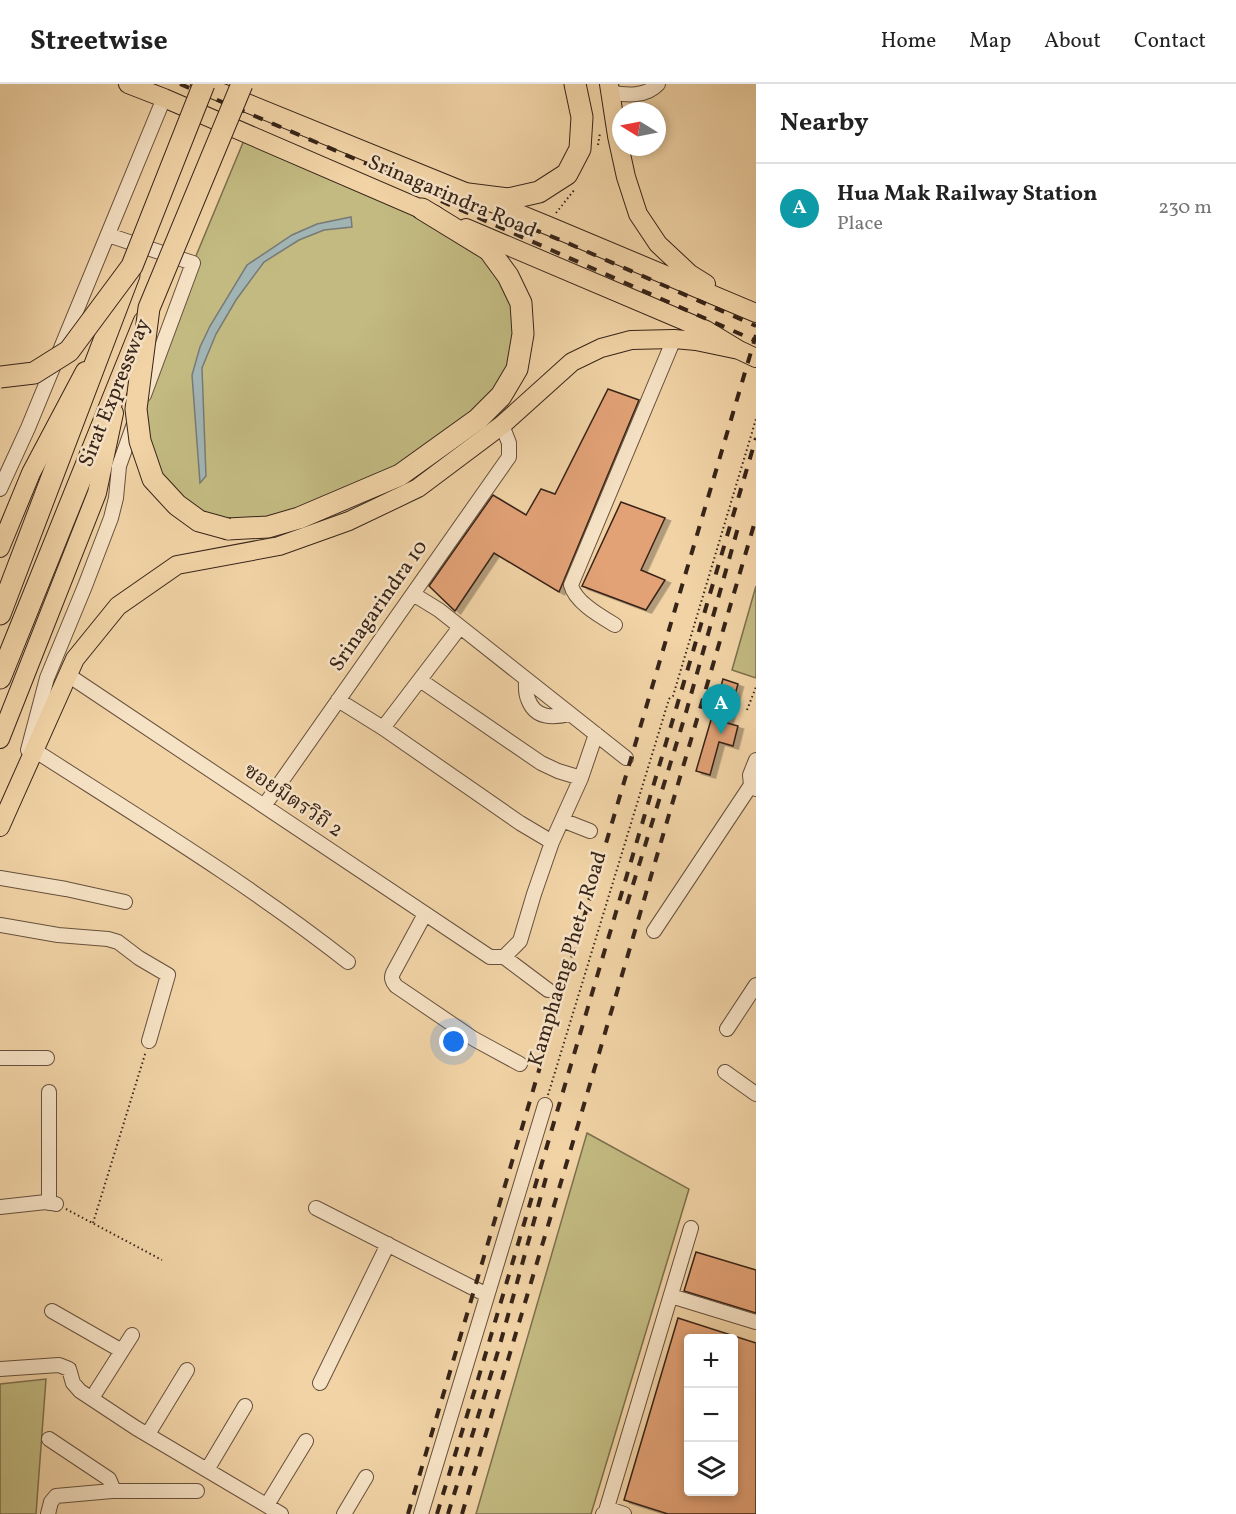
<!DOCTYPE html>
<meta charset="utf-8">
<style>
:root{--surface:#fff;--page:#f6f6f6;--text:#222;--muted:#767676;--line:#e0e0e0;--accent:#d93025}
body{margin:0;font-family:Vollkorn,"Noto Serif Thai",serif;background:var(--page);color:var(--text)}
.controls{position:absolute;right:18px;bottom:18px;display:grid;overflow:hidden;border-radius:6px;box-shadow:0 3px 9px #0003}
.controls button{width:54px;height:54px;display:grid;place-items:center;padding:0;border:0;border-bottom:2px solid var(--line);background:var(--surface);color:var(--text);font:30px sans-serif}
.compass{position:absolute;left:612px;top:18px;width:54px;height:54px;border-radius:50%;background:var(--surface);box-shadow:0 3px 9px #0003;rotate:280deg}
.you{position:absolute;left:454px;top:958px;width:21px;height:21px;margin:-15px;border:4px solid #fff;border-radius:50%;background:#1a73e8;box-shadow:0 0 0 9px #1a73e833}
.badge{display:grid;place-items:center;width:39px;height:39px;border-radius:50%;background:var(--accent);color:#fff;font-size:20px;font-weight:700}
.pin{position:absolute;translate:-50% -50px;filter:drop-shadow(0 2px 3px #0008)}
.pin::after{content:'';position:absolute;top:32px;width:21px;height:18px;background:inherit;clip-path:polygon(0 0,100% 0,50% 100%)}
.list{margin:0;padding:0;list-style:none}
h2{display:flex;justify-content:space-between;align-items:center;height:78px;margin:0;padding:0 24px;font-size:26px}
h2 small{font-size:20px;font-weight:400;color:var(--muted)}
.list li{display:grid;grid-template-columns:39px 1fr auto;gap:18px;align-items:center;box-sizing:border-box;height:90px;padding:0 24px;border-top:2px solid var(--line)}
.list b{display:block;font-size:22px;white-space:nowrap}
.list p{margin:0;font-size:20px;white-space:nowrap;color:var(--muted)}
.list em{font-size:20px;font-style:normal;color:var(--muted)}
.icon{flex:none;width:33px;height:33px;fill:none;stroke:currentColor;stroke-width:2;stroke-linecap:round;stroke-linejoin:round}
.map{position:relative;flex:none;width:756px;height:1430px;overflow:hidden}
header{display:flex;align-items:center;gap:36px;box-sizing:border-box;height:84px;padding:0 30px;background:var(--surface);border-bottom:2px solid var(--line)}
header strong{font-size:28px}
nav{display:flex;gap:33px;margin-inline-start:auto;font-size:21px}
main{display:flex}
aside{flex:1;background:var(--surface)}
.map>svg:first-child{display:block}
.green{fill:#c2ba81;stroke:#7c6f4d;stroke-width:1.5}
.water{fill:#a1b4b4;stroke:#777a76;stroke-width:1.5}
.building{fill:#e2a276;stroke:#372419;stroke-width:1.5;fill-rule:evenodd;filter:url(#shadow)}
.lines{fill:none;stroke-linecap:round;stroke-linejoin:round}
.minor-casing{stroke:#66503c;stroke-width:16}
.major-casing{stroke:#372419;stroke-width:20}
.highway-casing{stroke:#372419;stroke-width:23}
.path{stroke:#372419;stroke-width:2;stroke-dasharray:1.5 3;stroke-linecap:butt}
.minor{stroke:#f6e2c5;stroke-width:14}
.major{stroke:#f1d3a6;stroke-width:18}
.highway{stroke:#f1d3a6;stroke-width:21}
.rail{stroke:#372419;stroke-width:4;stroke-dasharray:10 10;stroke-linecap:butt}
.highway-bridge-casing{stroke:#372419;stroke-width:23;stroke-linecap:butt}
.highway-bridge{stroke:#f1d3a6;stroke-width:21}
.labels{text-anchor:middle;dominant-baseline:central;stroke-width:5;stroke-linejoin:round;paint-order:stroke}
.street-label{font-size:21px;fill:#372419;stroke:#f6e2c5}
</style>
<header>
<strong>Streetwise</strong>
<nav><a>Home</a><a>Map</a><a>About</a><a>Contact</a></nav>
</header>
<main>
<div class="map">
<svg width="756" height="1430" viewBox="0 0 756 1430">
<defs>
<filter id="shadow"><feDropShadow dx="5.5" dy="3" stdDeviation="0" flood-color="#0004"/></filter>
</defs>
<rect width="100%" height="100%" fill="#f1d3a6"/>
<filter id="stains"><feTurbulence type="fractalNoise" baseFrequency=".00333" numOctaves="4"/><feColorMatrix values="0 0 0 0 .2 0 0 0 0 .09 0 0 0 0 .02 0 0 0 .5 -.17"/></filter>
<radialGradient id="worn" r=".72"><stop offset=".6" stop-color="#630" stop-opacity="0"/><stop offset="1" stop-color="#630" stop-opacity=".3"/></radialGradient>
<path class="green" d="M247 49 489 166 521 219 501 312 400 391 299 434 228 445 153 395 136 329 193 179Z
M756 502V594L732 586Z
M587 1049 689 1105 591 1430H476Z
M46 1295 36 1430H0V1300Z"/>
<path class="water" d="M351 133 352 143 324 146 299 156 264 178 236 216 216 250 202 284 206 392 200 399 192 291 200 263 210 242 247 181 292 151 317 140Z"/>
<path class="building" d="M608 305 639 316 559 508 494 469 455 527 429 502 493 411 526 431 541 405 555 410Z
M621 418 665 434 641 486 665 496 646 526 582 502Z
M723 595 738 600 727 639 738 642 733 662 719 658 710 691 696 687Z
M696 1168 756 1186V1229L684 1207Z
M678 1234 756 1259V1430H668L624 1416ZM688 1254H734V1407H688Z"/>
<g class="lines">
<g class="minor-casing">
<path id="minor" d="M611 9C627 11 646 13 658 0
M108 151 193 179 144 311
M0 405 28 344 164 14
M413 510 439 526 626 674
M615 541C600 532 575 518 571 501L674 255
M68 591 490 873H504L520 857 534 810 552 758 581 694 596 650
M526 595C526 601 525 609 528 615 535 635 553 634 570 630
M420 596 541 679 558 687 581 694
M338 616 383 644 520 739 552 758
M383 644 460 543
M28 666 47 594 85 502 111 434 116 414 119 382 135 337
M34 666C140 734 249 800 348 878
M756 676 750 691 751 701 756 705
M264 722 509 373V359L502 341
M562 736 590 747
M0 794 66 805 125 818
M425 830 393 889C391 894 392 897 396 902L474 955 520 980
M0 841 58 851 108 855 118 858 139 874 168 891 149 957
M654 847 751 701
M504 873 548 906
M727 945 756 901
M0 974H47
M725 988 756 1010
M49 1008V1119
M0 1123 46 1118 56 1120
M316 1124 487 1211
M671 1212 756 1238
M52 1227 122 1267
M0 1285 59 1281 69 1285 73 1299 80 1307 136 1344 281 1430
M320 1299 388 1160
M92 1314 132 1251
M148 1350 187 1286
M207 1386 245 1322
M112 1407H197
M267 1421 306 1357
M606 1427 691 1144
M48 1430 51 1418 56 1412 112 1407V1402L109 1395 49 1355
M344 1430 366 1393
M421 1430 545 1021
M603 1430 612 1426 624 1430"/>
</g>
<g class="major-casing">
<path id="major" d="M128 0 164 14 435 131
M200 0 549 142 756 229
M609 0 617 52 626 93 638 130 658 160 690 190 706 200
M466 144 706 246 739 266 756 274
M0 464 31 389 85 287
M0 655 97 409 114 329
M0 743 75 575 118 522 177 481 279 462 349 437 418 404 502 341 572 278 601 264 631 256 674 255 696 257 739 266"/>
</g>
<g class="highway-casing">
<path id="highway" d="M468 110 508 115 539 108 567 90 580 65 582 33 575 0
M228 445 268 443 299 434 400 391 478 335 501 312 517 285 523 250 521 219 508 192 489 166 422 125
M0 530 129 191
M0 594 144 238"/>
</g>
<path class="path" d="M598 61 600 49
M556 129 575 105
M747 626 756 603
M548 1011 669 615 673 612 756 335
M66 1125 162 1176
M93 1139 146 967"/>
<use href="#minor" class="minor"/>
<use href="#major" class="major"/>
<use href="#highway" class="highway"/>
<path class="rail" d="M180 0 360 77 563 157 756 242
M441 117 756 257
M627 820 685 632 739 440
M408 1430 756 251
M437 1430 482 1282 756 354
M448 1430 499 1264 547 1090
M462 1430 578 1041 756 434"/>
<g class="highway-bridge-casing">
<path id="highway-bridge" d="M0 293 34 289 69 267 132 182 204 0
M228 445 199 437 177 421 153 395 140 357 136 325 149 224 242 0"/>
</g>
<use href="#highway-bridge" class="highway-bridge"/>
</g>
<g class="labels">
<g class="street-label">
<text transform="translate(452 113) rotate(23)">Srinagarindra Road</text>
<text transform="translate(115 309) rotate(-68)">Sirat Expressway</text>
<text transform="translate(379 522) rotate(-55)">Srinagarindra 10</text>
<text transform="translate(293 717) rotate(34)">ซอยมิตรวิถี 2</text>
<text transform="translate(568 875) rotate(-73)">Kamphaeng Phet 7 Road</text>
</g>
</g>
<rect width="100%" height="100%" filter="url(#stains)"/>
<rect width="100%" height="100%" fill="url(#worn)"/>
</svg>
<div class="controls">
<button>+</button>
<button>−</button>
<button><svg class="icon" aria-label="layers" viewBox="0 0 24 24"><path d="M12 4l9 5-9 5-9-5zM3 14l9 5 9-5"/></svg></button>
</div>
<svg class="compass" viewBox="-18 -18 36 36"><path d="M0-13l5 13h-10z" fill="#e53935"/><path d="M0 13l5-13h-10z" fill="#767676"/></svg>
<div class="you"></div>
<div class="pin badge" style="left:721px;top:650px;background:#0f9aa8">A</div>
</div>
<aside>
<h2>Nearby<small></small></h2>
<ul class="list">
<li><span class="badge" style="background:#0f9aa8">A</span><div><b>Hua Mak Railway Station</b><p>Place</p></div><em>230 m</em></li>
</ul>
</aside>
</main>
